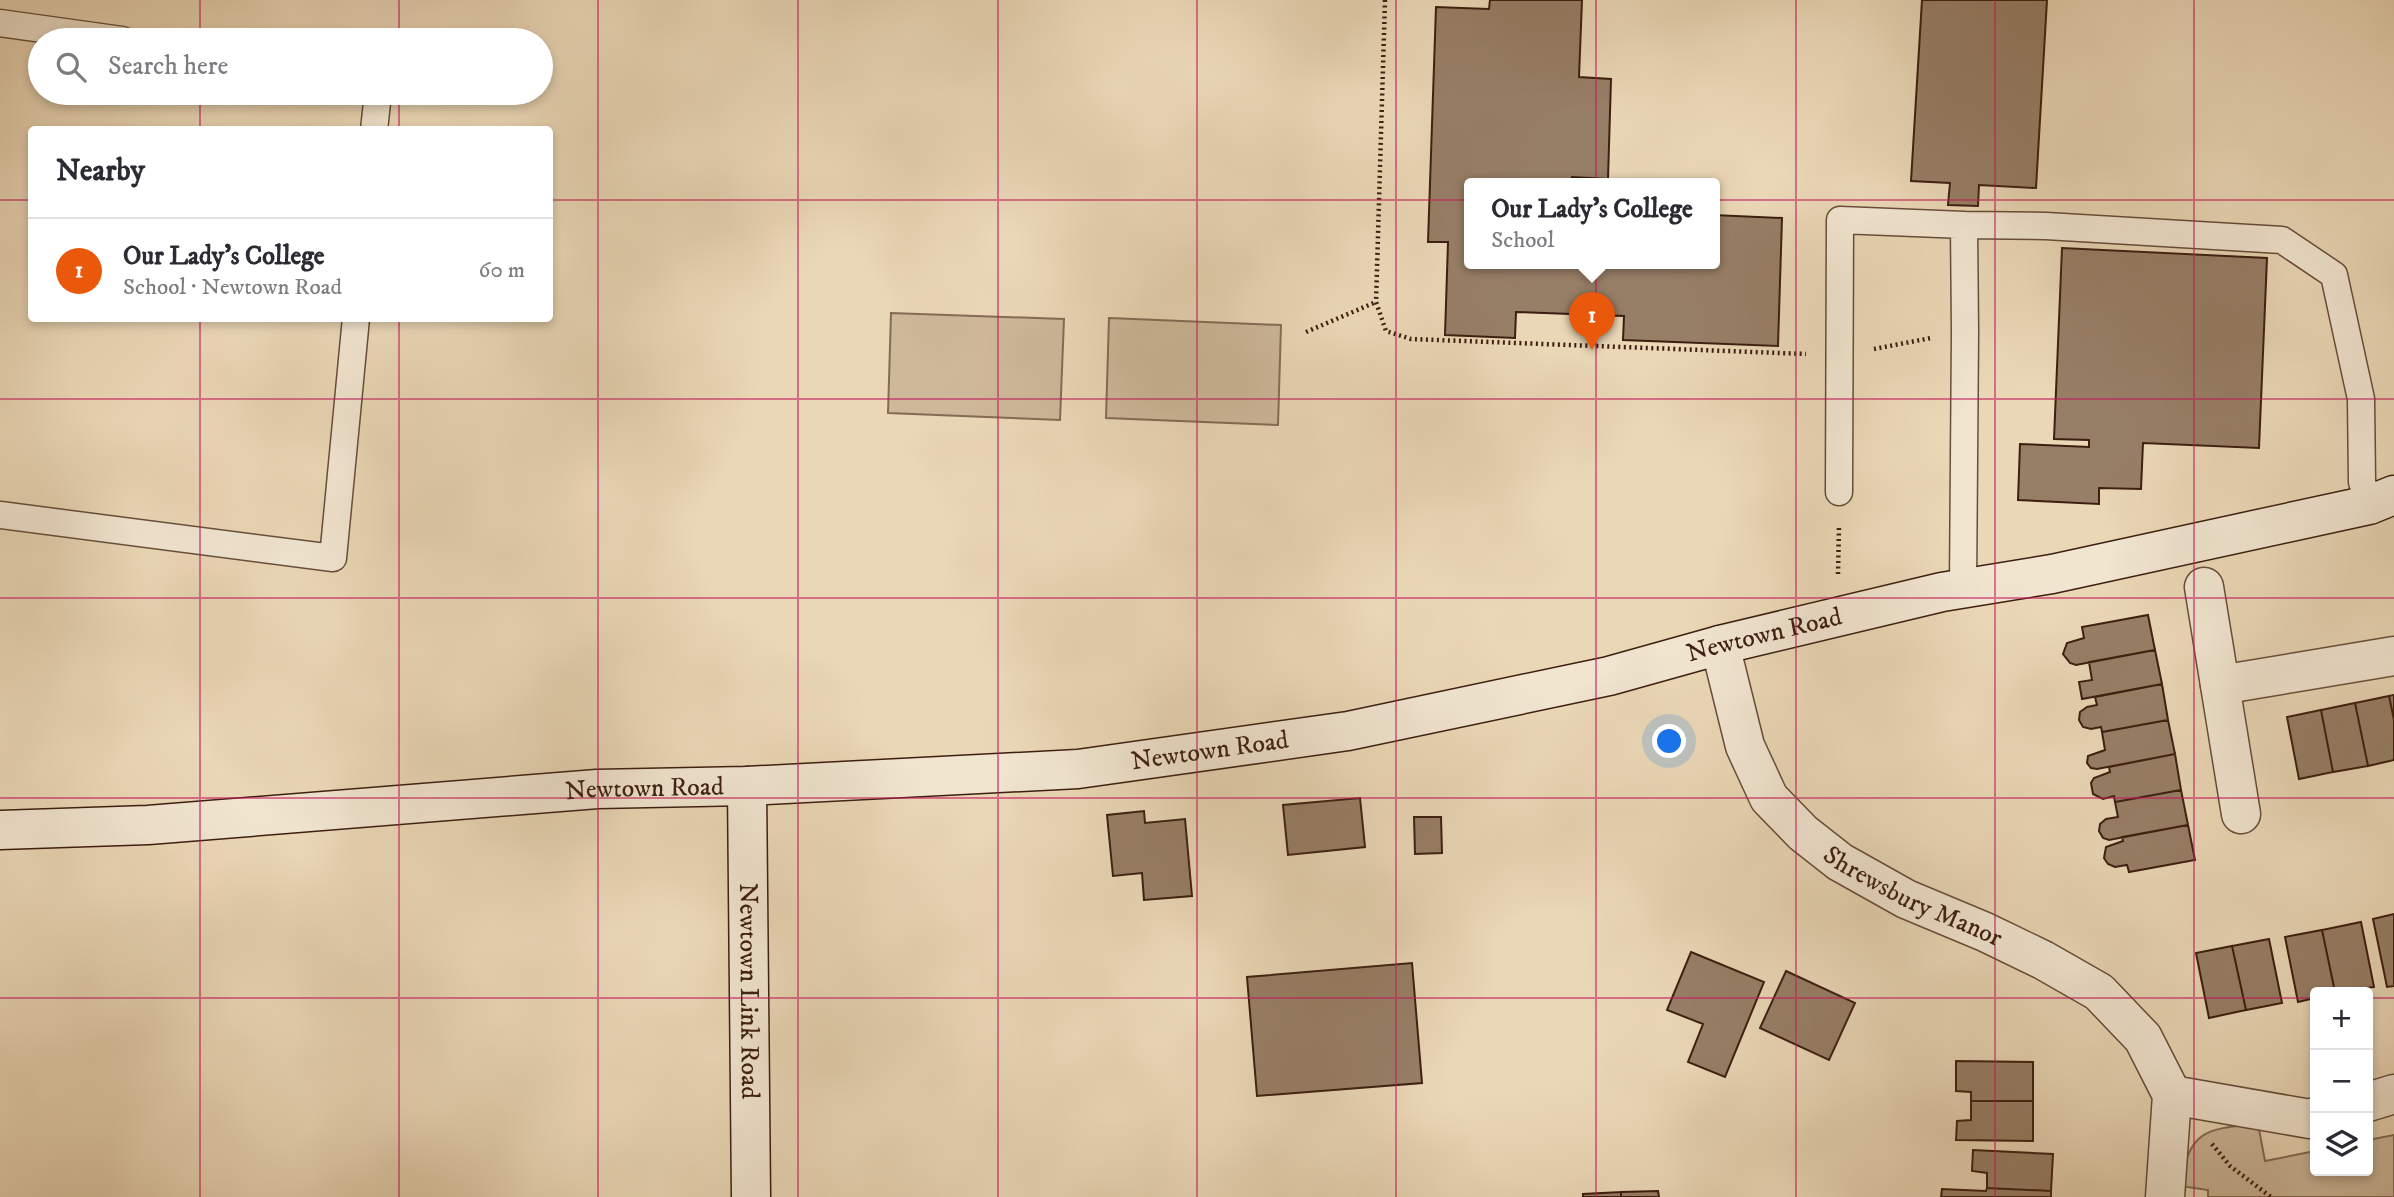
<!DOCTYPE html>
<meta charset="utf-8">
<style>
:root{--surface:#fff;--page:#f2f2f3;--text:#2b2b33;--muted:#7c7c81;--line:#e1e1e2;--accent:#ea580c}
body{margin:0;font-family:"IM FELL DW Pica",serif;background:var(--page);color:var(--text)}
.controls{position:absolute;right:21px;bottom:21px;display:grid;overflow:hidden;border-radius:7px;box-shadow:0 4px 10px #0003}
.controls button{width:63px;height:63px;display:grid;place-items:center;padding:0;border:0;border-bottom:2px solid var(--line);background:var(--surface);color:var(--text);font:35px sans-serif}
.you{position:absolute;left:1670px;top:742px;width:24px;height:24px;margin:-18px;border:5px solid #fff;border-radius:50%;background:#1a73e8;box-shadow:0 0 0 10px #1a73e833}
.badge{display:grid;place-items:center;width:46px;height:46px;border-radius:50%;background:var(--accent);color:#fff;font-size:23px;font-weight:700}
.pin{position:absolute;translate:-50% -58px;filter:drop-shadow(0 2px 4px #0008)}
.pin::after{content:'';position:absolute;top:37px;width:24px;height:21px;background:inherit;clip-path:polygon(0 0,100% 0,50% 100%)}
.popup{position:absolute;left:1464px;top:178px;width:256px;height:91px;box-sizing:border-box;display:grid;place-content:center;border-radius:7px;background:var(--surface);filter:drop-shadow(0 2px 5px #0005);font-size:23px;white-space:nowrap;color:var(--muted)}
.popup b{font-size:26px;color:var(--text)}
.popup::after{content:'';position:absolute;left:50%;top:100%;margin-left:-14px;border:14px solid transparent;border-top-color:var(--surface)}
.list{margin:0;padding:0;list-style:none}
h2{display:flex;justify-content:space-between;align-items:center;height:91px;margin:0;padding:0 28px;font-size:30px}
h2 small{font-size:23px;font-weight:400;color:var(--muted)}
.list li{display:grid;grid-template-columns:46px 1fr auto;gap:21px;align-items:center;box-sizing:border-box;height:105px;padding:0 28px;border-top:2px solid var(--line)}
.list b{display:block;font-size:26px;white-space:nowrap}
.list p{margin:0;font-size:23px;white-space:nowrap;color:var(--muted)}
.list em{font-size:23px;font-style:normal;color:var(--muted)}
.icon{flex:none;width:38px;height:38px;fill:none;stroke:currentColor;stroke-width:2;stroke-linecap:round;stroke-linejoin:round}
.map{position:relative;flex:none;width:2394px;height:1197px;overflow:hidden}
.search{position:absolute;background:var(--surface);box-shadow:0 4px 10px #0003;left:28px;top:28px;width:525px;height:77px;display:flex;align-items:center;gap:18px;box-sizing:border-box;padding:0 24px;border-radius:38px;color:var(--muted);font-size:26px}
.panel{position:absolute;background:var(--surface);box-shadow:0 4px 10px #0003;left:28px;top:126px;width:525px;height:196px;border-radius:7px}
.map>svg:first-child{display:block}
.green{fill:#cdb89a;stroke:#856b55;stroke-width:2}
.building{fill:#977e66;stroke:#3d1e10;stroke-width:2}
.lines{fill:none;stroke-linecap:round;stroke-linejoin:round}
.lane-casing{stroke:#684c3a;stroke-width:29}
.street-casing{stroke:#684c3a;stroke-width:41}
.secondary-casing{stroke:#3d1e10;stroke-width:41}
.path{stroke:#3d1e10;stroke-width:4.5;stroke-dasharray:2 3.5;stroke-linecap:butt}
.lane{stroke:#f1e5d0;stroke-width:26}
.street{stroke:#f1e5d0;stroke-width:38}
.secondary{stroke:#f1e5d0;stroke-width:38}
.grid{fill:none;stroke:#c2185b;stroke-width:2;stroke-opacity:0.55}
.labels{text-anchor:middle;dominant-baseline:central;stroke-width:6;stroke-linejoin:round;paint-order:stroke}
.street-label{font-size:26px;fill:#3d1e10;stroke:#f1e5d0}
</style>
<div class="map">
<svg width="2394" height="1197" viewBox="0 0 2394 1197">
<rect width="100%" height="100%" fill="#ead7b6"/>
<filter id="stains"><feTurbulence type="fractalNoise" baseFrequency=".00286" numOctaves="4"/><feColorMatrix values="0 0 0 0 .2 0 0 0 0 .09 0 0 0 0 .02 0 0 0 .5 -.17"/></filter>
<radialGradient id="worn" r=".72"><stop offset=".6" stop-color="#630" stop-opacity="0"/><stop offset="1" stop-color="#630" stop-opacity=".3"/></radialGradient>
<path class="green" d="M891 313 1064 319 1060 420 888 413Z
M1109 318 1281 325 1278 425 1106 418Z
M2258 1124 2265 1161 2315 1151V1171H2368V1140L2394 1135V1197H2208V1190L2180 1186C2190 1129 2205 1129 2258 1124Z"/>
<path class="building" d="M1490 0H1582L1579 77 1611 79 1608 179 1572 177V184H1470V264H1714V215L1782 218 1778 346 1623 340 1624 316 1516 312 1515 338 1445 335 1448 242H1428L1436 7 1489 9Z
M1922 0H2047L2036 188 1979 185 1978 206 1948 205 1950 183 1911 181Z
M2062 248 2267 258 2259 448 2143 443 2141 489 2099 488V504L2018 500 2020 444 2089 447V440L2054 439Z
M2148 615 2155 650 2076 665 2070 663 2063 654 2067 643 2084 638 2082 627Z
M2155 650 2162 684 2082 699 2079 682 2092 680 2089 662Z
M2162 684 2168 720 2102 732 2101 727 2091 729 2083 727 2079 720 2080 712 2087 707 2097 705 2095 697Z
M2394 695V720L2389 696Z
M2389 696 2394 720V760L2368 766 2355 703Z
M2355 703 2368 766 2333 772 2321 710Z
M2321 710 2333 772 2299 779 2287 717Z
M2168 720 2175 754 2097 769 2091 768 2087 763 2088 756 2105 750 2102 732Z
M2175 754 2181 790 2115 802 2114 796 2103 799 2093 794 2091 783 2094 778 2110 772 2109 767Z
M2181 790 2188 825 2109 840 2103 838 2099 831 2100 824 2106 819 2118 817 2115 802Z
M1360 798 1365 847 1288 855 1283 805Z
M1144 811 1145 823 1185 819 1192 896 1144 900 1142 873 1113 876 1107 815Z
M1414 817H1441L1442 853 1415 854Z
M2188 825 2195 860 2129 872 2127 865 2115 867 2108 864 2104 858 2106 847 2123 841 2122 837Z
M2394 914V986L2387 987 2373 919Z
M2361 922 2374 987 2335 992 2322 930Z
M2322 930 2335 992H2315V998L2298 1002 2285 937Z
M2269 939 2282 1003 2246 1010 2232 946Z
M2232 946 2246 1010 2209 1018 2196 953Z
M1691 952 1764 982 1725 1077 1688 1062 1703 1024 1667 1010Z
M1412 963 1422 1083 1257 1096 1247 977Z
M1786 971 1855 1003 1829 1060 1760 1028Z
M1956 1061 2033 1062V1101H1971V1092L1956 1091Z
M1971 1101H2033V1141L1956 1140 1957 1121 1971 1120Z
M1973 1150 2053 1154 2051 1191 1987 1188V1173L1972 1171Z
M1987 1188 2051 1191V1197H1941L1942 1189 1986 1191Z
M1658 1191 1659 1197H1621V1192Z
M1621 1192V1197H1583V1194Z"/>
<g class="lines">
<g class="lane-casing">
<path id="lane" d="M0 23 122 40
M374 130 378 93
M1839 492 1840 220 1964 225
M0 515 333 558 356 318
M1963 588 1965 331 1964 225 2046 226 2282 240 2334 275 2361 399 2362 482 2369 505"/>
</g>
<g class="street-casing">
<g id="street">
<path d="M2204 587 2241 814"/>
<path id="s1" d="M1720 645 1745 746 1769 798 1803 833 1840 862 1906 899 1985 932 2043 960 2099 992 2143 1038 2172 1095 2165 1197"/>
<path d="M2220 685 2394 656"/>
<path d="M2172 1095 2310 1119 2315 1117"/>
<path d="M2368 1102 2394 1094"/>
</g>
</g>
<g class="secondary-casing">
<g id="secondary">
<path id="s2" d="M747 786 751 1197"/>
<path id="s3" d="M0 830 148 825 597 789 747 786 1078 769 1348 731 1609 676 1720 645 1942 592 2052 574 2369 505 2394 495"/>
</g>
</g>
<path class="path" d="M1385 0 1376 302 1386 331 1411 339 1806 354
M1306 332 1376 302
M1874 349 1931 338
M1838 574 1839 526
M2212 1144 2230 1166 2271 1197"/>
<use href="#lane" class="lane"/>
<use href="#street" class="street"/>
<use href="#secondary" class="secondary"/>
</g>
<path class="grid" d="M200 0V40M399 0V40M598 0V1197M798 0V1197M998 0V1197M1197 0V1197M1396 0V1197M1596 0V1197M1796 0V1197M1995 0V1197M2194 0V1197M200 93V130M399 93V130M0 200H32M550 200H2394M200 318V1197M399 318V1197M0 399H2394M0 598H2394M0 798H2394M0 998H2315M2368 998H2394"/>
<g class="labels">
<g class="street-label">
<text stroke="none"><textPath href="#s3" startOffset="1780">Newtown Road</textPath></text>
<text stroke="none"><textPath href="#s3" startOffset="1213">Newtown Road</textPath></text>
<text stroke="none"><textPath href="#s3" startOffset="646">Newtown Road</textPath></text>
<text stroke="none"><textPath href="#s1" startOffset="338">Shrewsbury Manor</textPath></text>
<text stroke="none"><textPath href="#s2" startOffset="205">Newtown Link Road</textPath></text>
</g>
</g>
<rect width="100%" height="100%" filter="url(#stains)"/>
<rect width="100%" height="100%" fill="url(#worn)"/>
</svg>
<div class="controls">
<button>+</button>
<button>−</button>
<button><svg class="icon" aria-label="layers" viewBox="0 0 24 24"><path d="M12 4l9 5-9 5-9-5zM3 14l9 5 9-5"/></svg></button>
</div>
<div class="you"></div>
<div class="pin badge" style="left:1592px;top:350px">1</div>
<div class="popup"><b>Our Lady's College</b>School</div>
<div class="search"><svg class="icon" aria-label="search" viewBox="0 0 24 24"><circle cx="10" cy="10" r="6"/><path d="M15 15l6 6"/></svg>Search here</div>
<section class="panel">
<h2>Nearby<small></small></h2>
<ul class="list">
<li><span class="badge">1</span><div><b>Our Lady's College</b><p>School · Newtown Road</p></div><em>60 m</em></li>
</ul>
</section>
</div>
